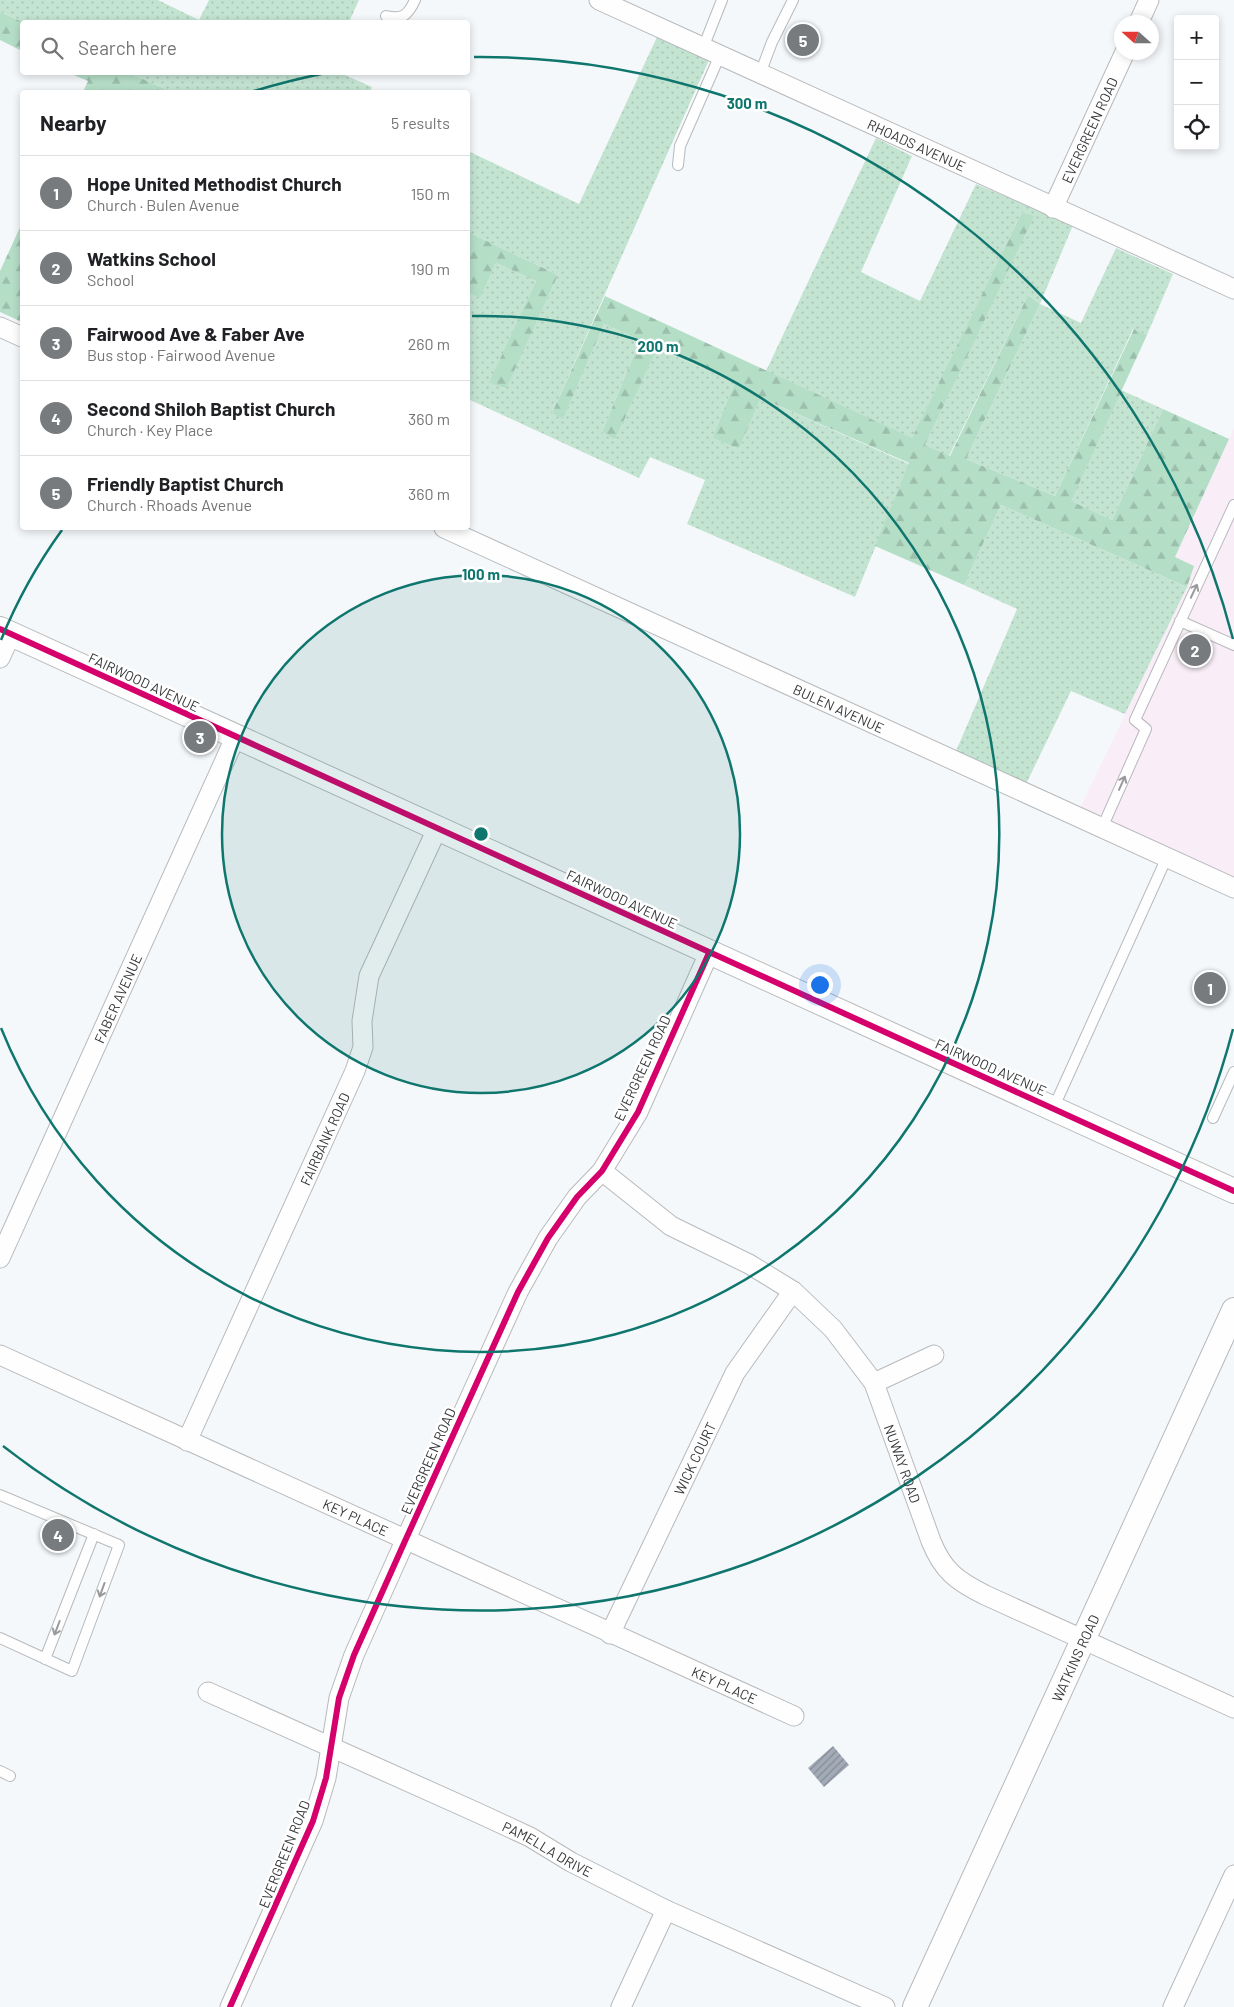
<!DOCTYPE html>
<meta charset="utf-8">
<style>
:root{--surface:#fff;--page:#f2f2f2;--text:#202124;--muted:#757577;--line:#e0e0e0;--accent:#787b7d}
body{margin:0;font-family:Barlow,sans-serif;background:var(--page);color:var(--text)}
.controls{position:absolute;right:15px;top:15px;display:grid;overflow:hidden;border-radius:5px;box-shadow:0 2px 8px #0003}
.controls button{width:45px;height:45px;display:grid;place-items:center;padding:0;border:0;border-bottom:1px solid var(--line);background:var(--surface);color:var(--text);font:25px sans-serif}
.compass{position:absolute;left:1114px;top:15px;width:45px;height:45px;border-radius:50%;background:var(--surface);box-shadow:0 2px 8px #0003;rotate:291deg}
.you{position:absolute;left:819px;top:984px;width:18px;height:18px;margin:-12px;border:4px solid #fff;border-radius:50%;background:#1a73e8;box-shadow:0 0 0 8px #1a73e833}
.badge{display:grid;place-items:center;width:32px;height:32px;border-radius:50%;background:var(--accent);color:#fff;font-size:16px;font-weight:700}
.pin{position:absolute;translate:-50% -50%;border:2px solid #fff;box-shadow:0 1px 5px #0006}
.list{margin:0;padding:0;list-style:none}
h2{display:flex;justify-content:space-between;align-items:center;height:65px;margin:0;padding:0 20px;font-size:21px}
h2 small{font-size:16px;font-weight:400;color:var(--muted)}
.list li{display:grid;grid-template-columns:32px 1fr auto;gap:15px;align-items:center;box-sizing:border-box;height:75px;padding:0 20px;border-top:1px solid var(--line)}
.list b{display:block;font-size:19px;white-space:nowrap}
.list p{margin:0;font-size:16px;white-space:nowrap;color:var(--muted)}
.list em{font-size:16px;font-style:normal;color:var(--muted)}
.icon{flex:none;width:28px;height:28px;fill:none;stroke:currentColor;stroke-width:2;stroke-linecap:round;stroke-linejoin:round}
.map{position:relative;flex:none;width:1234px;height:2007px;overflow:hidden}
.search{position:absolute;background:var(--surface);box-shadow:0 2px 8px #0003;left:20px;top:20px;width:450px;height:55px;display:flex;align-items:center;gap:12px;box-sizing:border-box;padding:0 18px;border-radius:5px;color:var(--muted);font-size:19px}
.panel{position:absolute;background:var(--surface);box-shadow:0 2px 8px #0003;left:20px;top:90px;width:450px;height:440px;border-radius:5px}
.map>svg:first-child{display:block}
.education{fill:#f9eef7}
.grass{fill:url(#grass-dots)}
.forest{fill:url(#forest-firs)}
.building{fill:url(#building-hatch)}
.lines{fill:none;stroke-linecap:round;stroke-linejoin:round}
.service-casing{stroke:#b7b9bb;stroke-width:12}
.minor-casing{stroke:#b7b9bb;stroke-width:21}
.tertiary-casing{stroke:#b7b9bb;stroke-width:26}
.service{stroke:#fefefe;stroke-width:10}
.minor{stroke:#fefefe;stroke-width:19}
.tertiary{stroke:#fefefe;stroke-width:24}
.cycleway-casing{stroke:#fff;stroke-width:9}
.cycleway{stroke:#d6006c;stroke-width:6}
.oneway{stroke:#9a9a9c}
.ring{fill:none;stroke:#0f766e;stroke-width:2.5}
.labels{text-anchor:middle;dominant-baseline:central;stroke-width:5;stroke-linejoin:round;paint-order:stroke}
.street-label{font-size:14px;fill:#353739;stroke:#fff}
.centre{fill:#0f766e;stroke:#fff;stroke-width:2.5}
.ring-label{font-size:15px;text-anchor:middle;font-weight:bold;fill:#0f766e;stroke:#fff;stroke-width:5;stroke-linejoin:round;paint-order:stroke}
</style>
<div class="map">
<svg width="1234" height="2007" viewBox="0 0 1234 2007">
<defs>
<pattern id="grass-dots" width="8" height="8" patternUnits="userSpaceOnUse" patternTransform="scale(1.25)"><rect width="8" height="8" fill="#c4e4d2"/><path d="M2 2h.1M6 6h.1" fill="none" stroke="#a9c4b5" stroke-width="1.8" stroke-linecap="round"/></pattern>
<pattern id="forest-firs" width="22" height="20" patternUnits="userSpaceOnUse" patternTransform="scale(1.25)"><rect width="22" height="20" fill="#b5dec7"/><path d="M5 1l3.5 6h-7zM16 11l3.5 6h-7z" fill="#9cbfac"/></pattern>
<pattern id="building-hatch" width="6" height="6" patternUnits="userSpaceOnUse" patternTransform="scale(1.25)"><rect width="6" height="6" fill="#a2abb7"/><path d="M-1 1l2-2M0 6l6-6M5 7l2-2" fill="none" stroke="#858c96"/></pattern>
</defs>
<rect width="100%" height="100%" fill="#f5f8fb"/>
<path class="education" d="M1234 428V880L1079 810 1187 587 1175 557Z"/>
<path class="grass" d="M0 0H158L199 20 209 0H359L349 22H23L0 12Z
M657 37 709 60 552 413 563 418 604 324 640 340 602 432 615 440 656 348 735 382 712 438 739 449 761 398 909 464 855 597 687 524 705 480 650 457 639 478 468 399V292L480 297 496 263 536 281 490 383 505 389 558 275 468 232V151L579 204Z
M129 73H340L372 87 370 92H172Z
M876 138 912 156 861 272 920 301 976 184 1073 225 1040 304 1081 323 1116 248 1173 274 1147 335 1133 329 1055 496 966 459 1040 304 1028 295 949 456 925 445 1033 216 1022 212 912 439 766 371Z
M1121 390 1163 409 1112 520 1070 501Z
M1001 505 1187 587 1125 714 1071 691 1026 784 956 751 1017 609 964 585Z"/>
<path class="forest" d="M0 12 23 22 22 51 0 40Z
M69 73H129L172 92H83L88 81Z
M1022 212 1034 216 925 445 950 456 1028 295 1040 304 966 459 1055 496 1134 329 1147 335 1071 501 1112 520 1163 409 1229 439 1175 557 1194 566 1187 587 1001 505 964 585 875 546 909 463 761 398 739 449 712 438 735 382 657 348 615 440 602 432 640 340 604 324 563 419 552 413 605 296 912 438Z
M22 223V322L0 312V271Z
M468 232 558 275 506 389 489 383 536 281 496 263 480 298 468 292Z"/>
<path class="building" d="M833 1746 849 1765 824 1787 808 1768Z"/>
<g class="lines">
<g class="service-casing">
<path id="service" d="M386 16C403 20 408 15 415 0
M703 48 722 0
M760 74 772 42 793 0
M678 165 680 146 720 55
M1180 621 1234 645
M1102 828 1146 729 1135 720 1234 505
M1053 1109 1167 857
M1213 1118 1234 1072
M0 1495 119 1545 72 1671 0 1638
M45 1659 94 1534
M0 1771 10 1776"/>
</g>
<g class="minor-casing">
<g id="minor">
<path id="s1" d="M599 0 1234 289"/>
<path d="M1139 22 1149 0"/>
<path id="s2" d="M1053 208 1125 52"/>
<path d="M0 327 22 337"/>
<path id="s3" d="M444 528 1234 888"/>
<path d="M0 658 11 634"/>
<path id="s4" d="M602 1171 671 1226 749 1264 793 1291 833 1329 874 1383 931 1541C943 1571 957 1581 985 1595L1234 1708"/>
<path id="s5" d="M0 1258 235 738"/>
<path id="s6" d="M0 1355 794 1716"/>
<path d="M874 1383 934 1355"/>
<path id="s7" d="M187 1441 355 1071 363 1047 362 1021 369 976 437 829"/>
<path id="s8" d="M610 1634 735 1373 793 1291"/>
<path id="s9" d="M208 1692 476 1812 530 1837 571 1862 666 1910 885 2007"/>
<path d="M230 2007 313 1821 326 1778 339 1698 354 1655 405 1541 518 1292 548 1238 577 1197 602 1171 638 1112 709 953"/>
<path d="M621 2007 666 1910"/>
<path d="M1173 2007 1234 1875"/>
</g>
</g>
<g class="tertiary-casing">
<g id="tertiary">
<path d="M0 629 1234 1191"/>
<path id="s10" d="M915 2007 1234 1310"/>
</g>
</g>
<use href="#service" class="service"/>
<use href="#minor" class="minor"/>
<use href="#tertiary" class="tertiary"/>
<g class="cycleway-casing">
<path id="cycleway" d="M0 629 1234 1191
M230 2007 313 1821 326 1778 339 1698 354 1655 405 1541 518 1292 548 1238 577 1197 602 1171 638 1112 709 953"/>
</g>
<use href="#cycleway" class="cycleway"/>
</g>
<defs><path id="oneway-shaft" d="M-6 0H5M1.5-3L5.5 0L1.5 3" fill="none" stroke-width="1.6" stroke-linecap="round" stroke-linejoin="round" transform="scale(1.25)"/></defs>
<g class="oneway">
<use href="#oneway-shaft" transform="translate(1194 591) rotate(-65)"/>
<use href="#oneway-shaft" transform="translate(1122 783) rotate(-66)"/>
<use href="#oneway-shaft" transform="translate(102 1590) rotate(110)"/>
<use href="#oneway-shaft" transform="translate(57 1628) rotate(111)"/>
</g>
<circle cx="481" cy="834" r="259" fill="#0f766e" fill-opacity=".12"/>
<g class="ring">
<circle cx="481" cy="834" r="259"/>
<path d="M1 640A518 518 0 0 1 62 530M472 316A518 518 0 1 1 1 1028"/>
<path d="M1233 1029A777 777 0 0 1 3 1446M254 91A777 777 0 0 1 326 73M474 57A777 777 0 0 1 1233 639"/>
</g>
<g class="labels">
<g class="street-label">
<text stroke="none"><textPath href="#s2" startOffset="86">EVERGREEN ROAD</textPath></text>
<text stroke="none"><textPath href="#s1" startOffset="349">RHOADS AVENUE</textPath></text>
<text transform="translate(144 682) rotate(25)">FAIRWOOD AVENUE</text>
<text stroke="none"><textPath href="#s3" startOffset="434">BULEN AVENUE</textPath></text>
<text transform="translate(622 899) rotate(25)">FAIRWOOD AVENUE</text>
<text stroke="none"><textPath href="#s5" startOffset="285">FABER AVENUE</textPath></text>
<text transform="translate(991 1067) rotate(24)">FAIRWOOD AVENUE</text>
<text transform="translate(642 1068) rotate(-65)">EVERGREEN ROAD</text>
<text stroke="none"><textPath href="#s7" startOffset="332">FAIRBANK ROAD</textPath></text>
<text stroke="none"><textPath href="#s8" startOffset="195">WICK COURT</textPath></text>
<text transform="translate(428 1461) rotate(-66)">EVERGREEN ROAD</text>
<text stroke="none"><textPath href="#s4" startOffset="435">NUWAY ROAD</textPath></text>
<text stroke="none"><textPath href="#s6" startOffset="391">KEY PLACE</textPath></text>
<text stroke="none"><textPath href="#s10" startOffset="384">WATKINS ROAD</textPath></text>
<text stroke="none"><textPath href="#s6" startOffset="796">KEY PLACE</textPath></text>
<text stroke="none"><textPath href="#s9" startOffset="374">PAMELLA DRIVE</textPath></text>
<text transform="translate(284 1854) rotate(-68)">EVERGREEN ROAD</text>
</g>
</g>
<circle cx="481" cy="834" r="8" class="centre"/>
<g class="ring-label">
<text x="747" y="109">300 m</text>
<text x="658" y="352">200 m</text>
<text x="481" y="580">100 m</text>
</g>
</svg>
<div class="controls">
<button>+</button>
<button>−</button>
<button><svg class="icon" aria-label="locate" viewBox="0 0 24 24"><circle cx="12" cy="12" r="6"/><path d="M12 2v4M12 18v4M2 12h4M18 12h4"/></svg></button>
</div>
<svg class="compass" viewBox="-18 -18 36 36"><path d="M0-13l5 13h-10z" fill="#e53935"/><path d="M0 13l5-13h-10z" fill="#757577"/></svg>
<div class="you"></div>
<div class="pin badge" style="left:1210px;top:988px">1</div>
<div class="pin badge" style="left:1195px;top:650px">2</div>
<div class="pin badge" style="left:200px;top:737px">3</div>
<div class="pin badge" style="left:58px;top:1535px">4</div>
<div class="pin badge" style="left:803px;top:40px">5</div>
<div class="search"><svg class="icon" aria-label="search" viewBox="0 0 24 24"><circle cx="10" cy="10" r="6"/><path d="M15 15l6 6"/></svg>Search here</div>
<section class="panel">
<h2>Nearby<small>5 results</small></h2>
<ul class="list">
<li><span class="badge">1</span><div><b>Hope United Methodist Church</b><p>Church · Bulen Avenue</p></div><em>150 m</em></li>
<li><span class="badge">2</span><div><b>Watkins School</b><p>School</p></div><em>190 m</em></li>
<li><span class="badge">3</span><div><b>Fairwood Ave &amp; Faber Ave</b><p>Bus stop · Fairwood Avenue</p></div><em>260 m</em></li>
<li><span class="badge">4</span><div><b>Second Shiloh Baptist Church</b><p>Church · Key Place</p></div><em>360 m</em></li>
<li><span class="badge">5</span><div><b>Friendly Baptist Church</b><p>Church · Rhoads Avenue</p></div><em>360 m</em></li>
</ul>
</section>
</div>
